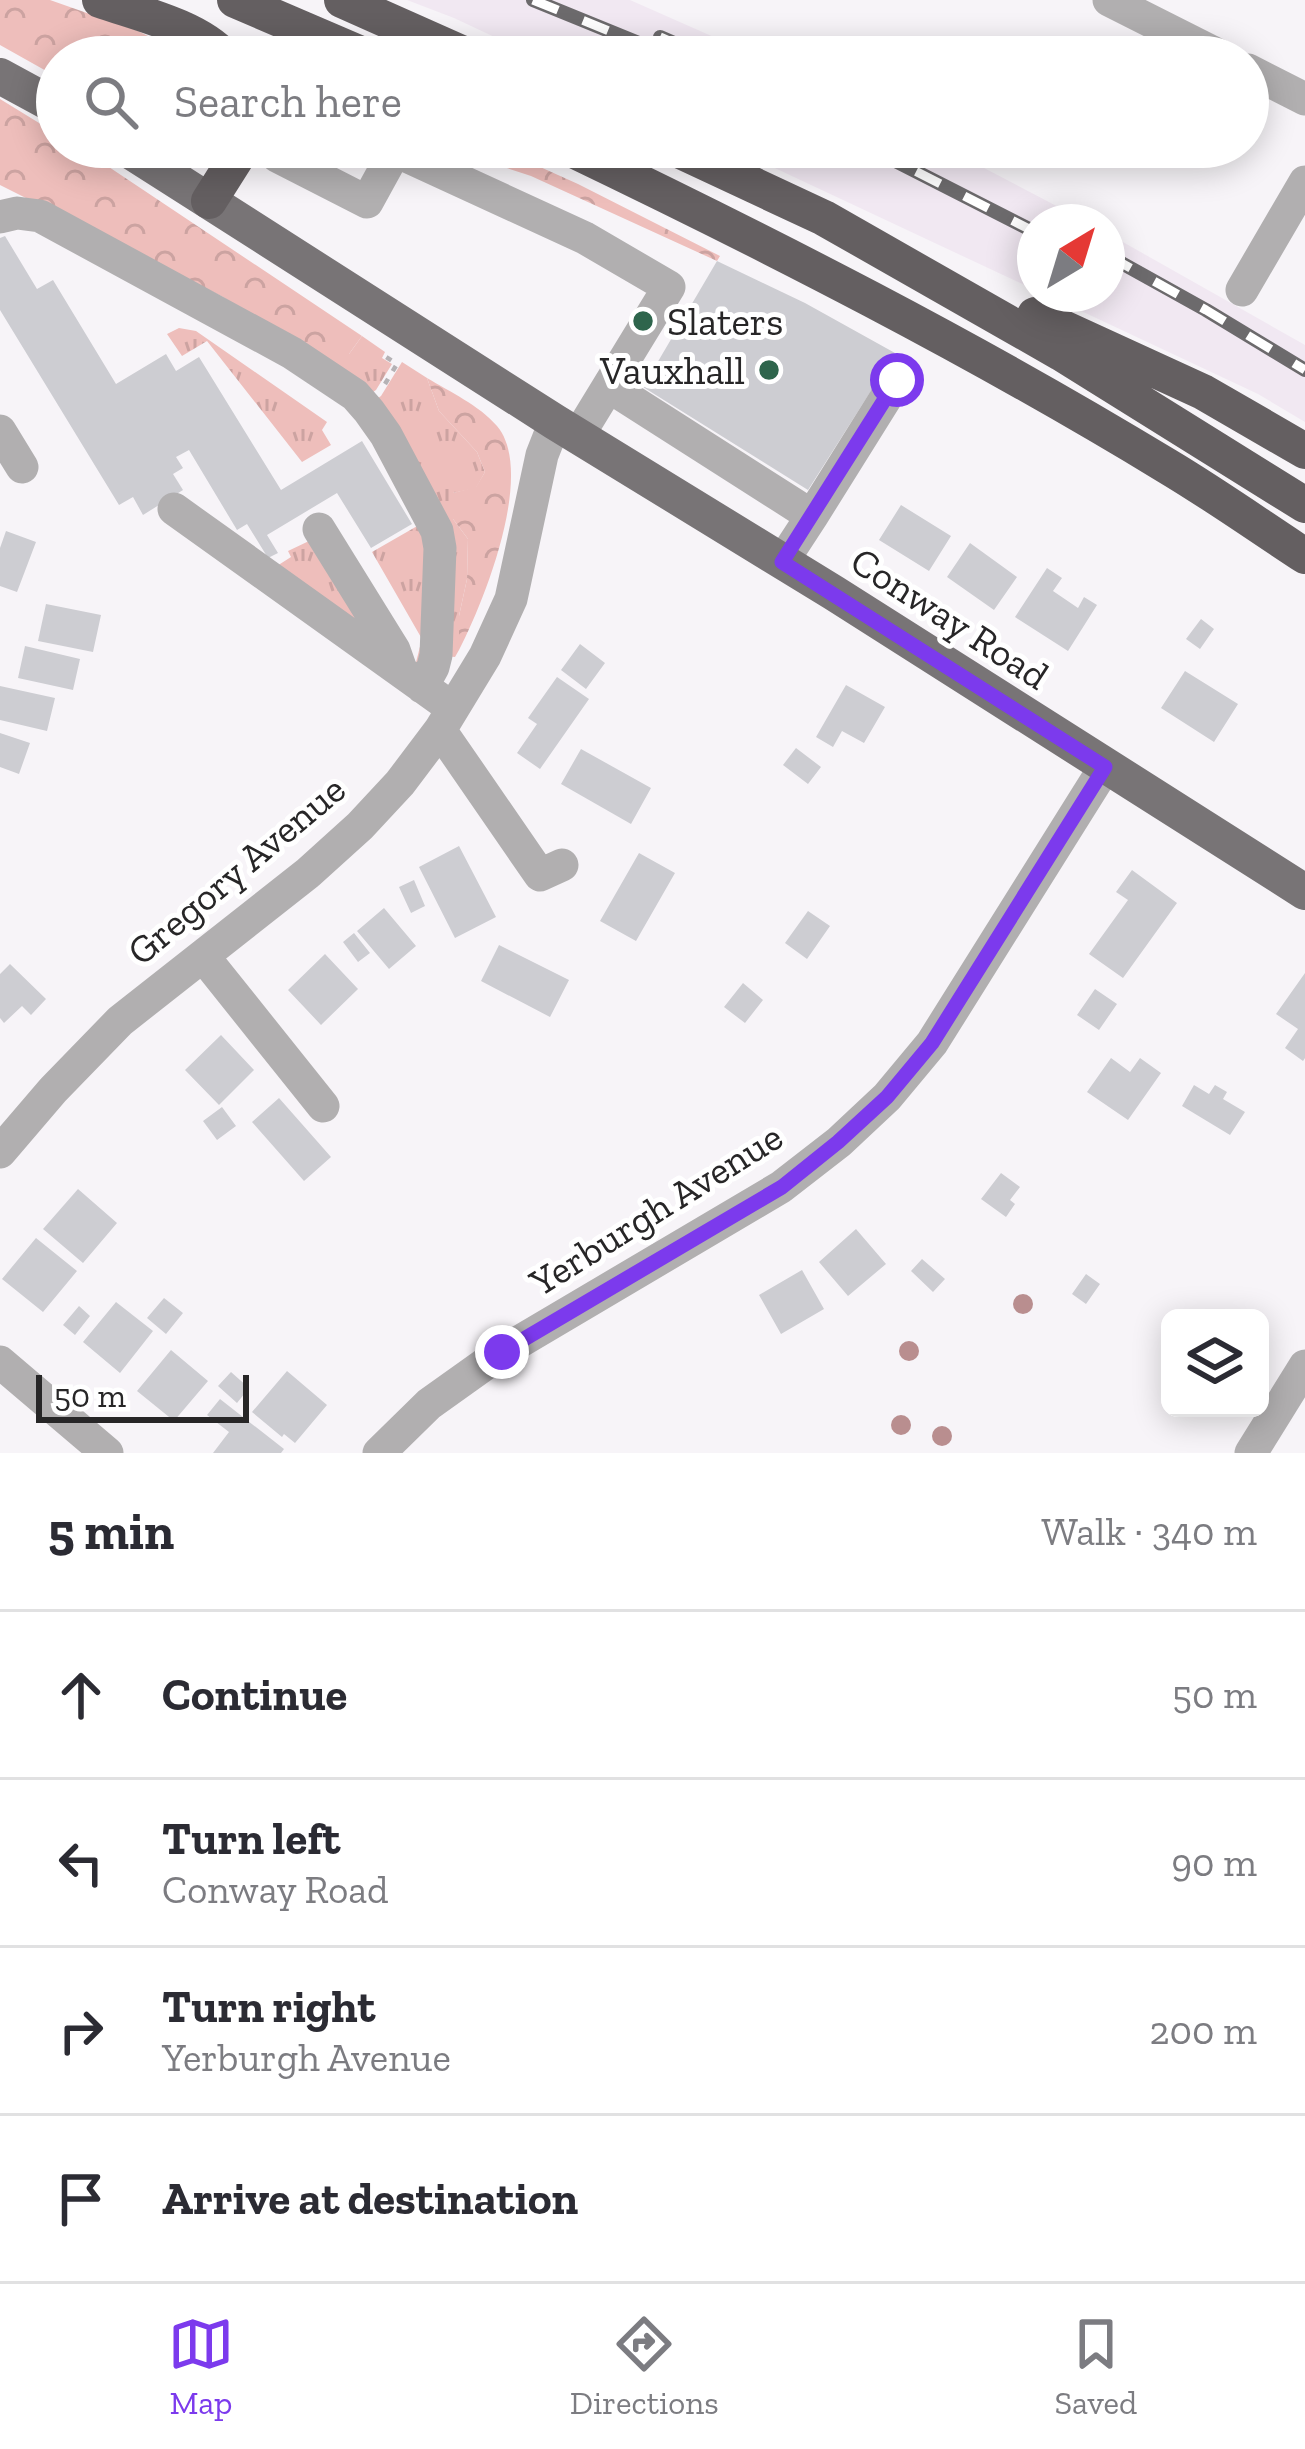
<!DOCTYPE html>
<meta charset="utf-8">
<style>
:root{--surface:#fff;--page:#f2f2f3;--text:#2b2b33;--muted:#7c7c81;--line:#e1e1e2;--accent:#7c3aed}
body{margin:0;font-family:"Zilla Slab",serif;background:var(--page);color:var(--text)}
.controls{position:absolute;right:36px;bottom:36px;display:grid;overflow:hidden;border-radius:18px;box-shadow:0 6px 30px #0003}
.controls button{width:108px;height:108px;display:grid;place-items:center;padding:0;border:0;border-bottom:3px solid var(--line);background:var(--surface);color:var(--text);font:60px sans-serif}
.compass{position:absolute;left:1017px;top:204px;width:108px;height:108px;border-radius:50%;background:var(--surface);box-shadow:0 6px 30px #0003;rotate:38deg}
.scale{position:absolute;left:36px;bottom:30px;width:213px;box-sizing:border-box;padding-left:12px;border:6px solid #272627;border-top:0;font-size:33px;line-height:42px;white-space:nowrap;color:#272627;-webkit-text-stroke:9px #fff;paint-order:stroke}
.stop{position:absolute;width:36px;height:36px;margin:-27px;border:9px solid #7c3aed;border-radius:50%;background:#fff}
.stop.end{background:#7c3aed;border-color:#fff;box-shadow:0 3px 12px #0008}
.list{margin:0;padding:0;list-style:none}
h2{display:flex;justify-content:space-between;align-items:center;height:156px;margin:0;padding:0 48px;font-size:51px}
h2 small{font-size:39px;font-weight:400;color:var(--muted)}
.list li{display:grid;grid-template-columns:78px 1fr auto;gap:36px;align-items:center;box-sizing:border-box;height:168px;padding:0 48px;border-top:3px solid var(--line)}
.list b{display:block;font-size:45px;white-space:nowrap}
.list p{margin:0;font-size:39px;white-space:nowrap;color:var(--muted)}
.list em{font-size:39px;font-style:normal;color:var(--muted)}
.icon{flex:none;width:66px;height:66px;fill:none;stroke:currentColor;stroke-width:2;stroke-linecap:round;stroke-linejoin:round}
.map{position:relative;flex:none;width:1305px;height:1453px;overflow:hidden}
.search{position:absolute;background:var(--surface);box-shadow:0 6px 30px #0003;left:36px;right:36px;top:36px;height:132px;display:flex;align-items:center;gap:30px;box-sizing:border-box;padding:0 42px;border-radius:66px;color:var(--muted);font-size:45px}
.sheet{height:828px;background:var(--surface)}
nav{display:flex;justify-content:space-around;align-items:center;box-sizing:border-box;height:168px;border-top:3px solid var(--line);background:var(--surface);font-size:33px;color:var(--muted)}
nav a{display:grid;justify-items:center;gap:6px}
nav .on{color:var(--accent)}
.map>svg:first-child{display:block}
.built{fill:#f1e8f2}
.grass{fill:url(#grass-tufts)}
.forest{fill:url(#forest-crowns)}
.building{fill:#cdcdd2}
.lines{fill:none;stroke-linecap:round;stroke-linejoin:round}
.path{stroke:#b5b2b5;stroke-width:4.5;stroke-dasharray:6 9;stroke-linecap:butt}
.minor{stroke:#b1afb0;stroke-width:33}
.major{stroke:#787476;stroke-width:36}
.highway{stroke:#645f61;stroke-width:36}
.rail-casing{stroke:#6c6a6c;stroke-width:14}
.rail{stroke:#fff;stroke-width:9;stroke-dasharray:27;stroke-linecap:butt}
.tree{fill:#b98e8f}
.route{stroke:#7c3aed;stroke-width:15}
.poi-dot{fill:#2e654c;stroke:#fff;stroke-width:4.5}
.labels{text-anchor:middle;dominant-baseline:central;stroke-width:10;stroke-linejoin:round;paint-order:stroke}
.poi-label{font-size:39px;fill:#272627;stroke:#fff;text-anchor:start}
.street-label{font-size:39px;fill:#272627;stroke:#fff}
</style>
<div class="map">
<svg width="1305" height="1453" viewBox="0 0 1305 1453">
<defs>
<pattern id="grass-tufts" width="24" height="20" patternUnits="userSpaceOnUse" patternTransform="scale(3)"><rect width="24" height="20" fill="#eebebb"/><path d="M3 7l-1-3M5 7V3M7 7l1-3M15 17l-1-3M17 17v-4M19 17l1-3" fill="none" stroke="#cca3a1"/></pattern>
<pattern id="forest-crowns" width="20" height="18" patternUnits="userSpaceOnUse" patternTransform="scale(3)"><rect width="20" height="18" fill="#eebebb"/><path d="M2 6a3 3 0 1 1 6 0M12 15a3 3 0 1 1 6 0" fill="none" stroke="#cca3a1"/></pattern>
</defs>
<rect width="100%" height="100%" fill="#f7f4f8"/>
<path class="built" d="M407 0H630L759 57H537L454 18Z
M730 147H944L1087 222H1035V290Z
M1107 233 1305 345V422L1258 394 1045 294H1107Z"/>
<path class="grass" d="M179 328 196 331 327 422 322 430 331 445 302 462 207 341 182 356 167 334Z
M362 336 385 352 382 358 392 364 376 390 369 395 309 352 349 354Z
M402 362 427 378 439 411 477 452 485 472 476 488 453 493V519L468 539 467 579 459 616V650L455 657 444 656 448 562 375 400 381 396Z
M419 525 426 536 428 660 414 670 422 639 372 552Z
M309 541 381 644 269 571 291 557 288 551Z"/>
<path class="forest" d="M0 0H50L138 31 158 41 172 57H57V77L0 45Z
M0 99 57 134V147H79L362 336 349 354 332 358 309 352 223 297 0 185Z
M443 147H496L578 184 720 256 717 261 531 176Z
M427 378C450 392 479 405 497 426 536 472 484 602 459 650V616L467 579 468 539 453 519 447 505 453 493 476 487 485 472 477 452 439 411Z"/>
<path class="building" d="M5 236 37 289 53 280 116 384 166 354 176 371 199 357 281 490 362 441 412 524 371 548 337 493 267 535 278 553 268 558 247 524 237 530 189 450 176 457 183 468 173 474 183 490 143 515 133 497 119 505 0 310V238Z
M717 261 805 303 895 353 808 490 643 387Z
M901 505 951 536 929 571 879 540Z
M6 531 36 542 17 592 0 586V548Z
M970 543 1017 577 994 610 947 577Z
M1047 568 1062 578 1053 591 1078 608 1084 597 1097 605 1068 651 1015 617Z
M46 604 101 615 93 652 38 641Z
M1201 619 1214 629 1200 649 1186 639Z
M580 644 605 663 586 689 561 670Z
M25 646 80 659 73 690 18 678Z
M1185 671 1238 704 1214 742 1161 708Z
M557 677 589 699 540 769 517 753 537 724 528 718Z
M846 685 885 707 864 743 842 731 833 747 816 737Z
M0 686 55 698 47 731 0 720Z
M0 733 30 743 19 774 0 767Z
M796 748 821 767 808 784 783 765Z
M581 749 651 788 631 824 561 784Z
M459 846 496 917 455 938 419 867Z
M639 853 675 873 636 941 600 921Z
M1132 870 1177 903 1123 978 1089 954 1128 900 1116 892Z
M414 880 425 906 411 913 399 887Z
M384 908 416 946 389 969 357 931Z
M808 911 830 926 807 959 785 943Z
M354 933 370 953 358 962 343 942Z
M499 945 569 980 550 1017 481 981Z
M325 954 358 989 321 1025 288 990Z
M10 964 46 999 31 1015 22 1006 4 1023 0 1018V974Z
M1305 973V1058L1303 1061 1285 1048 1298 1029 1276 1014Z
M743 983 763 1000 745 1023 724 1007Z
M1095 989 1117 1004 1099 1030 1077 1015Z
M221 1035 254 1070 219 1105 185 1070Z
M1111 1058 1130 1072 1140 1058 1161 1073 1128 1120 1087 1092Z
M1194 1085 1209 1094 1215 1085 1227 1092 1223 1099 1245 1112 1230 1135 1182 1106Z
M279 1098 331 1157 304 1181 252 1122Z
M222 1107 236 1126 217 1140 203 1121Z
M1001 1173 1020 1187 1010 1200 1015 1204 1006 1217 981 1199Z
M78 1189 117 1223 83 1263 43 1229Z
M856 1229 886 1264 848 1296 819 1262Z
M36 1238 77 1271 43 1312 2 1279Z
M922 1259 945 1279 933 1292 911 1271Z
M802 1270 824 1309 781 1334 759 1295Z
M1086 1274 1100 1284 1086 1304 1072 1294Z
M164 1298 183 1313 166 1334 147 1318Z
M116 1302 153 1331 120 1373 83 1342Z
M79 1306 90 1316 75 1335 63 1325Z
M171 1350 208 1381 174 1421 137 1391Z
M287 1371 327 1405 295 1443 284 1434 282 1437 252 1412Z
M231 1372 249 1388 237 1403 218 1386Z
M220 1399 284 1449 281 1453H213L229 1432 207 1415Z"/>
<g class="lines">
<path class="path" d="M385 384 397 364 386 357 390 352"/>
<path class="minor" d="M1109 0 1222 57
M1248 70 1305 99
M280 147 277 156 367 202 395 151
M387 147 585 238 669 287 578 436
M0 217 17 213 40 216 292 353 355 395 369 411 386 435 437 531 440 548 436 655 433 667 422 687
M1242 290 1305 182
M610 387 812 516 782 562
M0 431 22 467
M174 509 441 700
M812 516 897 380
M319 529 394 650 400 667
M440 730 540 875 562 865
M203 956 323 1106
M0 1152 53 1090 120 1021 308 873 360 826 400 783 440 730 485 656 511 599 542 455 555 422
M0 1362 107 1453
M379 1453 429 1404 502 1352 781 1187 839 1142 887 1097 932 1043 1105 767
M1251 1453 1305 1366"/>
<path class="major" d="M0 76 57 107
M124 147 555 422 834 593 1305 892"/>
<path class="highway" d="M100 0C137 13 198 27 224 57
M235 0 368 57
M342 0 470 57
M567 147C771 245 973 348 1167 466 1214 494 1259 526 1305 556
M672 147 824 218 1061 353 1305 505
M209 201 243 147
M1035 315 1203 392 1305 451"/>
<g class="rail-casing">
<path id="rail" d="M533 0 673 57
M660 37 706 57
M868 147 1035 232
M1107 255 1206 310 1305 370"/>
</g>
<use href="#rail" class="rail"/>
</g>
<g class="tree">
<circle cx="1023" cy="1304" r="10"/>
<circle cx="909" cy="1351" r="10"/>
<circle cx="901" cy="1425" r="10"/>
<circle cx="942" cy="1436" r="10"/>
</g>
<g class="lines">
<path class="route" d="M502 1352 782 1187 838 1142 887 1097 932 1043 1105 767 782 562 897 380"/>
</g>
<g class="poi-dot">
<circle cx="643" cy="321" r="12"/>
<circle cx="769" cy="370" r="12"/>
</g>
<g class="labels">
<g class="poi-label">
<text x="667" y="321">Slaters</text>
<text x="745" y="370" text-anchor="end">Vauxhall</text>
</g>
<g class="street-label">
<text transform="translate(950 618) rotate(33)">Conway Road</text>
<text transform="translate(236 870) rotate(-40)">Gregory Avenue</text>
<text transform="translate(656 1209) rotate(-32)">Yerburgh Avenue</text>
</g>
</g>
</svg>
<div class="controls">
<button><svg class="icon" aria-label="layers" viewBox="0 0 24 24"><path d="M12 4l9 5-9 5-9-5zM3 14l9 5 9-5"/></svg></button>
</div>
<svg class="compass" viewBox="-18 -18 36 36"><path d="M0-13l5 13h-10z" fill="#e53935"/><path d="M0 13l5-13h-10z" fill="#7c7c81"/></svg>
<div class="scale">50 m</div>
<div class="stop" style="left:897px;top:380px"></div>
<div class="stop end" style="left:502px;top:1352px"></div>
<div class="search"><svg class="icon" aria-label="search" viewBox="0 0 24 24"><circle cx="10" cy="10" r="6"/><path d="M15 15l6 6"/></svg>Search here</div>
</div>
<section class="sheet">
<h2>5 min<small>Walk · 340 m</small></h2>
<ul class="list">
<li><svg class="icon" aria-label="ahead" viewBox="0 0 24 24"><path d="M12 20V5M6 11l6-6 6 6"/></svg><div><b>Continue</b></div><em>50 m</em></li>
<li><svg class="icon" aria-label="left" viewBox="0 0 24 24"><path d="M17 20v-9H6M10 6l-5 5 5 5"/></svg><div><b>Turn left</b><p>Conway Road</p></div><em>90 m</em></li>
<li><svg class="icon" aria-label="right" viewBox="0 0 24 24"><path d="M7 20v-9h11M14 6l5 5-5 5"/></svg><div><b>Turn right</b><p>Yerburgh Avenue</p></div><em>200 m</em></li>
<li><svg class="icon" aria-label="arrive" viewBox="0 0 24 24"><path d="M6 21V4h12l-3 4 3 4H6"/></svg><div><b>Arrive at destination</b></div></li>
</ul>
</section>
<nav>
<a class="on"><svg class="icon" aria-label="map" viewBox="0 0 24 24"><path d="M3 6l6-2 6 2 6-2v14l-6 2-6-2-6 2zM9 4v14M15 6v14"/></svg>Map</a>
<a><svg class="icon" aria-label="directions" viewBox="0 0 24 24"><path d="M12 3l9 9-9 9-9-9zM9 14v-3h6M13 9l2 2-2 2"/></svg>Directions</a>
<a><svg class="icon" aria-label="saved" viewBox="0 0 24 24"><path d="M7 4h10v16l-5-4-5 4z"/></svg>Saved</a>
</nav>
